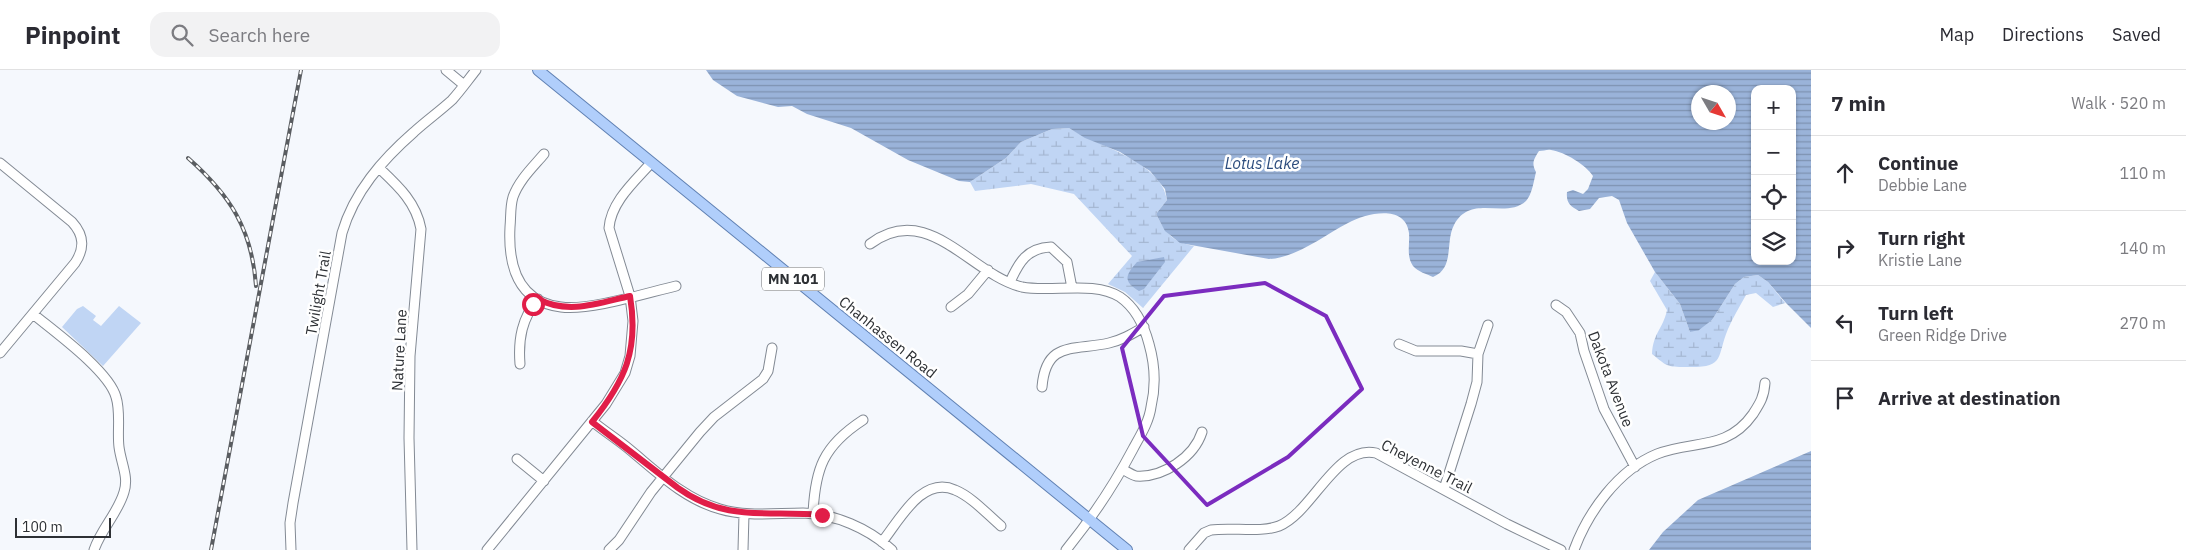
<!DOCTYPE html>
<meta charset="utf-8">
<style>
:root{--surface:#fff;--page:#f2f2f3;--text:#2b2b33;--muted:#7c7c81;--line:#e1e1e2}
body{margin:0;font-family:"IBM Plex Sans",sans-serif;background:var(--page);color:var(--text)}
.controls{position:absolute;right:15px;top:15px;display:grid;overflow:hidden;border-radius:10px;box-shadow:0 1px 4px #0004}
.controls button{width:45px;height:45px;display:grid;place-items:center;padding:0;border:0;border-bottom:1px solid var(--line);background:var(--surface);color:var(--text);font:25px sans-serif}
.compass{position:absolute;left:1691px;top:15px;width:45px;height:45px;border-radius:50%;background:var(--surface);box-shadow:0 1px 4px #0004;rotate:129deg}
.scale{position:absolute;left:15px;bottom:12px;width:96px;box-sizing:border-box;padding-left:5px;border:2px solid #2d3034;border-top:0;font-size:14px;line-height:18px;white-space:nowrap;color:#2d3034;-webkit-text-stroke:4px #fff;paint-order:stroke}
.stop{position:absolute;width:15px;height:15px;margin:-11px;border:4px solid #e11d48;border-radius:50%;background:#fff}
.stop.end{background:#e11d48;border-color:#fff;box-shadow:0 1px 5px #0008}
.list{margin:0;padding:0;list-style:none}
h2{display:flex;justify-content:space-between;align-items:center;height:65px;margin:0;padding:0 20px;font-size:21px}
h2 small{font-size:16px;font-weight:400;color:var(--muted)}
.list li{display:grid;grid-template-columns:32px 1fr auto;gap:15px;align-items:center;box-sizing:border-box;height:75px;padding:0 20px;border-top:1px solid var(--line)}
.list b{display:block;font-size:19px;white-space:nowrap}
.list p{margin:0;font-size:16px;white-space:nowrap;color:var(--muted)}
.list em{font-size:16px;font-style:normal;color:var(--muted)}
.icon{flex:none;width:28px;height:28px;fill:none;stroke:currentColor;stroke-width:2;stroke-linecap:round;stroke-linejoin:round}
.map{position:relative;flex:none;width:1811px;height:480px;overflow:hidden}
header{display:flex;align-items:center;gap:30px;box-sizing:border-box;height:70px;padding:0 25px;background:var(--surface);border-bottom:1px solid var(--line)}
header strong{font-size:24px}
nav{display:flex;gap:28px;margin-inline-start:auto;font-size:18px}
.search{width:350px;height:45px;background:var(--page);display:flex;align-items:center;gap:12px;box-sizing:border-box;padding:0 18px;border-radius:15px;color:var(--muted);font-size:19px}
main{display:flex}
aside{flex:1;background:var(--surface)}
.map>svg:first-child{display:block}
.wetland{fill:url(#wetland-marsh)}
.park{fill:#c0d5f4}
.water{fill:url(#water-rules);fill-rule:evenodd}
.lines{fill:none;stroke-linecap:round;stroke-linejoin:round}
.minor-casing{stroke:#838a94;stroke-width:11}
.major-casing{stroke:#6081b3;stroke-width:12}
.minor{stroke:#fff;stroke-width:9}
.major{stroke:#b0cefb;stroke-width:10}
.rail-casing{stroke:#5a5d61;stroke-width:4}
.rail{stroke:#fff;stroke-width:2;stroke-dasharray:5.5;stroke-linecap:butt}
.route{stroke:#e11d48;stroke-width:6}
.marked{fill:none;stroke:#7b2cbf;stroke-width:4;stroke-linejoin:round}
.labels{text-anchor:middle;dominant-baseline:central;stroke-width:5;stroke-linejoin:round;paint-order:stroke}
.shield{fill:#fff;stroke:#6c6e71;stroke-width:1}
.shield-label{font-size:14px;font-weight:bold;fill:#2d3034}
.street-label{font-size:15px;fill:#2d3034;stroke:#fff}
.water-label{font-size:16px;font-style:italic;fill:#2c4c7d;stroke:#fff}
</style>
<header>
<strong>Pinpoint</strong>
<div class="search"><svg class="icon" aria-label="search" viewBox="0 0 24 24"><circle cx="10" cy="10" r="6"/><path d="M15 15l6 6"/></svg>Search here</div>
<nav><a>Map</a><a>Directions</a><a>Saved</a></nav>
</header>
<main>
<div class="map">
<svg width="1811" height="480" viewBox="0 0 1811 480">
<defs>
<pattern id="wetland-marsh" width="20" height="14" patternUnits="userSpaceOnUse" patternTransform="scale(1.25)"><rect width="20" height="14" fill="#c0d5f4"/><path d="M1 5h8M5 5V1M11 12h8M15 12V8" fill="none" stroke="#a5b7d2"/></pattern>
<pattern id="water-rules" width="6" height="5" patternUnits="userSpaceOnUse" patternTransform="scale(1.25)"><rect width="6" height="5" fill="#9ab3d9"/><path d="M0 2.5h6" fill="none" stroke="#7e92b1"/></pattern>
</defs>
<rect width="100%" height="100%" fill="#f5f8fd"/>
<path class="wetland" d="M1069 58C1098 76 1162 92 1167 130L1156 144C1166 163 1172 172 1194 176L1143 238 1125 222 1108 214 1132 186 1074 124 1031 114 975 121 970 112 1006 88 1021 72 1052 59Z
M1655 202 1680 234 1690 262 1712 250 1735 214 1744 207 1758 205 1768 212 1785 233 1773 237 1756 223 1746 225C1740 236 1733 247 1728 259 1716 288 1726 298 1686 297 1666 297 1667 296 1652 284 1653 263 1663 259 1667 240L1650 211Z"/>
<path class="park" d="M83 236 96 246 93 250 101 256 119 236 141 253 103 296 62 257 77 239Z"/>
<path class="water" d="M706 0H1811V258L1786 233 1768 212 1758 205 1744 207 1735 214 1712 250 1699 260 1690 262 1680 234 1655 202 1627 153 1619 130 1612 126 1599 128 1590 139 1579 141C1570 136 1566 133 1567 122L1573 120 1583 124 1588 119 1593 106C1586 95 1565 82 1551 80 1548 79 1543 81 1539 81 1534 89 1531 93 1536 102 1534 110 1532 125 1526 131 1505 150 1471 123 1454 155 1445 172 1455 198 1433 207 1427 204 1418 202 1413 196 1406 186 1410 174 1409 163 1405 133 1365 144 1348 153 1323 166 1296 188 1269 189L1180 173 1165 161 1156 144 1167 130 1165 119 1150 101 1120 82 1085 68 1069 58 1052 59 1021 72 1006 88 970 112 959 111 908 90 851 58 807 44 792 36 778 37 737 26 713 10ZM1755 19H1792V191H1755ZM1698 22H1728V52H1698Z
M1164 187 1165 192 1144 219 1139 221C1123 211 1125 206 1137 192Z
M1811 381V480H1649L1663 462 1698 430Z"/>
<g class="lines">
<g class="minor-casing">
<path id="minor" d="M446 0 464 15
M544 84C533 97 519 110 513 127 510 137 511 147 510 157 508 194 517 232 561 237 589 241 646 223 676 216
M0 93 72 152C84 165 85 178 75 193L0 283
M379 98C398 116 416 132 421 159L410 286 409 368 412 480
M870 174C928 130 971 205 1022 217 1051 223 1094 210 1120 227 1136 238 1144 255 1149 274 1155 295 1156 316 1151 337 1149 352 1140 366 1133 379 1114 415 1092 448 1066 480
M1010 212C1019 192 1027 178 1051 177L1067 192 1072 218
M1556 235 1566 242 1580 263 1584 281 1604 339 1635 397
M951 237 968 224 988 200
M33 244C55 262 109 301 116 327 121 343 117 361 119 377 121 393 129 407 124 422 118 443 101 459 94 480
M1399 274 1416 281H1461L1478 284
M520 294C518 269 522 248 538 229
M1042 317C1046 270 1074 281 1109 273 1122 270 1132 264 1144 257
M592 351C604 361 617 369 629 379 657 402 684 429 720 439 746 447 775 443 803 443 835 444 868 458 892 480
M517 389 544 411
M1122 399C1126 401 1132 405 1136 406 1163 408 1194 387 1202 362
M1444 419 1471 334 1477 312 1478 284 1488 255
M813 444C815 399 823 376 863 350
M882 472C899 451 922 405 955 420 972 427 987 444 1001 456
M291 480 290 453 293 433 342 163C354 122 382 90 414 62 426 51 440 41 452 30 461 20 468 10 476 0
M487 480 606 334 625 303 630 286 633 251 630 226 609 158C611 132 634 112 651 93
M609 480 619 470 651 422 700 362 714 347 763 309 768 301 772 278
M743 480 744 444
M1189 480 1204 463 1211 460C1231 457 1261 463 1279 456 1313 442 1336 374 1376 383L1507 454 1561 480
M1574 480C1588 442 1618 400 1657 384 1693 370 1727 381 1753 344 1760 333 1764 327 1765 313"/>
</g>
<g class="major-casing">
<path id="major" d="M538 0 1127 480"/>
</g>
<use href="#minor" class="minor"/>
<use href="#major" class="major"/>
<g class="rail-casing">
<path id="rail" d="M188 88C230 125 252 159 256 216
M211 480 301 0"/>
</g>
<use href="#rail" class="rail"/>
</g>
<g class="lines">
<path class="route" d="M533 234 538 229C568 245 599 233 630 226 639 280 625 311 592 352L678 418C727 453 767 440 822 445"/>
</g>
<path class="marked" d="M1265 213 1326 246 1362 319 1288 387 1207 435 1143 366 1122 278 1164 226Z"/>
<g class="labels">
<rect class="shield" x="762" y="197.5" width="62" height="23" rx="4"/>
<g class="shield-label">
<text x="793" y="209">MN 101</text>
</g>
<g class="street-label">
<text transform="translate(318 223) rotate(-80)">Twilight Trail</text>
<text transform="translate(888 267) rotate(39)">Chanhassen Road</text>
<text transform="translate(399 280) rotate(-87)">Nature Lane</text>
<text transform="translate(1611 309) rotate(69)">Dakota Avenue</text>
<text transform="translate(1427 396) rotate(27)">Cheyenne Trail</text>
</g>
<g class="water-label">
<text x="1262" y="93">Lotus Lake</text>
</g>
</g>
</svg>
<div class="controls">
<button>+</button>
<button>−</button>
<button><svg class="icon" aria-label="locate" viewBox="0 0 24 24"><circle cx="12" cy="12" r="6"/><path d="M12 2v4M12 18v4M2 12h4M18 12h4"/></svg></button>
<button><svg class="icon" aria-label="layers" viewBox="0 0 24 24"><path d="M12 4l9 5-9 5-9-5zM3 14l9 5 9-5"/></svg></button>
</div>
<svg class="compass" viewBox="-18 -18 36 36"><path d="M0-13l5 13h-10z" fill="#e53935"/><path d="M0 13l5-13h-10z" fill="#7c7c81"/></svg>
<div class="scale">100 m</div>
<div class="stop" style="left:533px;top:234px"></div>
<div class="stop end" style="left:822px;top:445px"></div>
</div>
<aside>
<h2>7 min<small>Walk · 520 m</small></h2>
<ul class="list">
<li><svg class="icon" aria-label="ahead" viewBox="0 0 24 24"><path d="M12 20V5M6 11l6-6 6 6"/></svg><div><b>Continue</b><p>Debbie Lane</p></div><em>110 m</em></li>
<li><svg class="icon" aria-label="right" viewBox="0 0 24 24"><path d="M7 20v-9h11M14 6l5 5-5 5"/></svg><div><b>Turn right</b><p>Kristie Lane</p></div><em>140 m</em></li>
<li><svg class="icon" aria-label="left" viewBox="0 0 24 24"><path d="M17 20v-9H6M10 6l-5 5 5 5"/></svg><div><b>Turn left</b><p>Green Ridge Drive</p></div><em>270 m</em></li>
<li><svg class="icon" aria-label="arrive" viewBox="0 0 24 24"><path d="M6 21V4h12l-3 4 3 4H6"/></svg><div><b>Arrive at destination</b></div></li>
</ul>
</aside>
</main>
